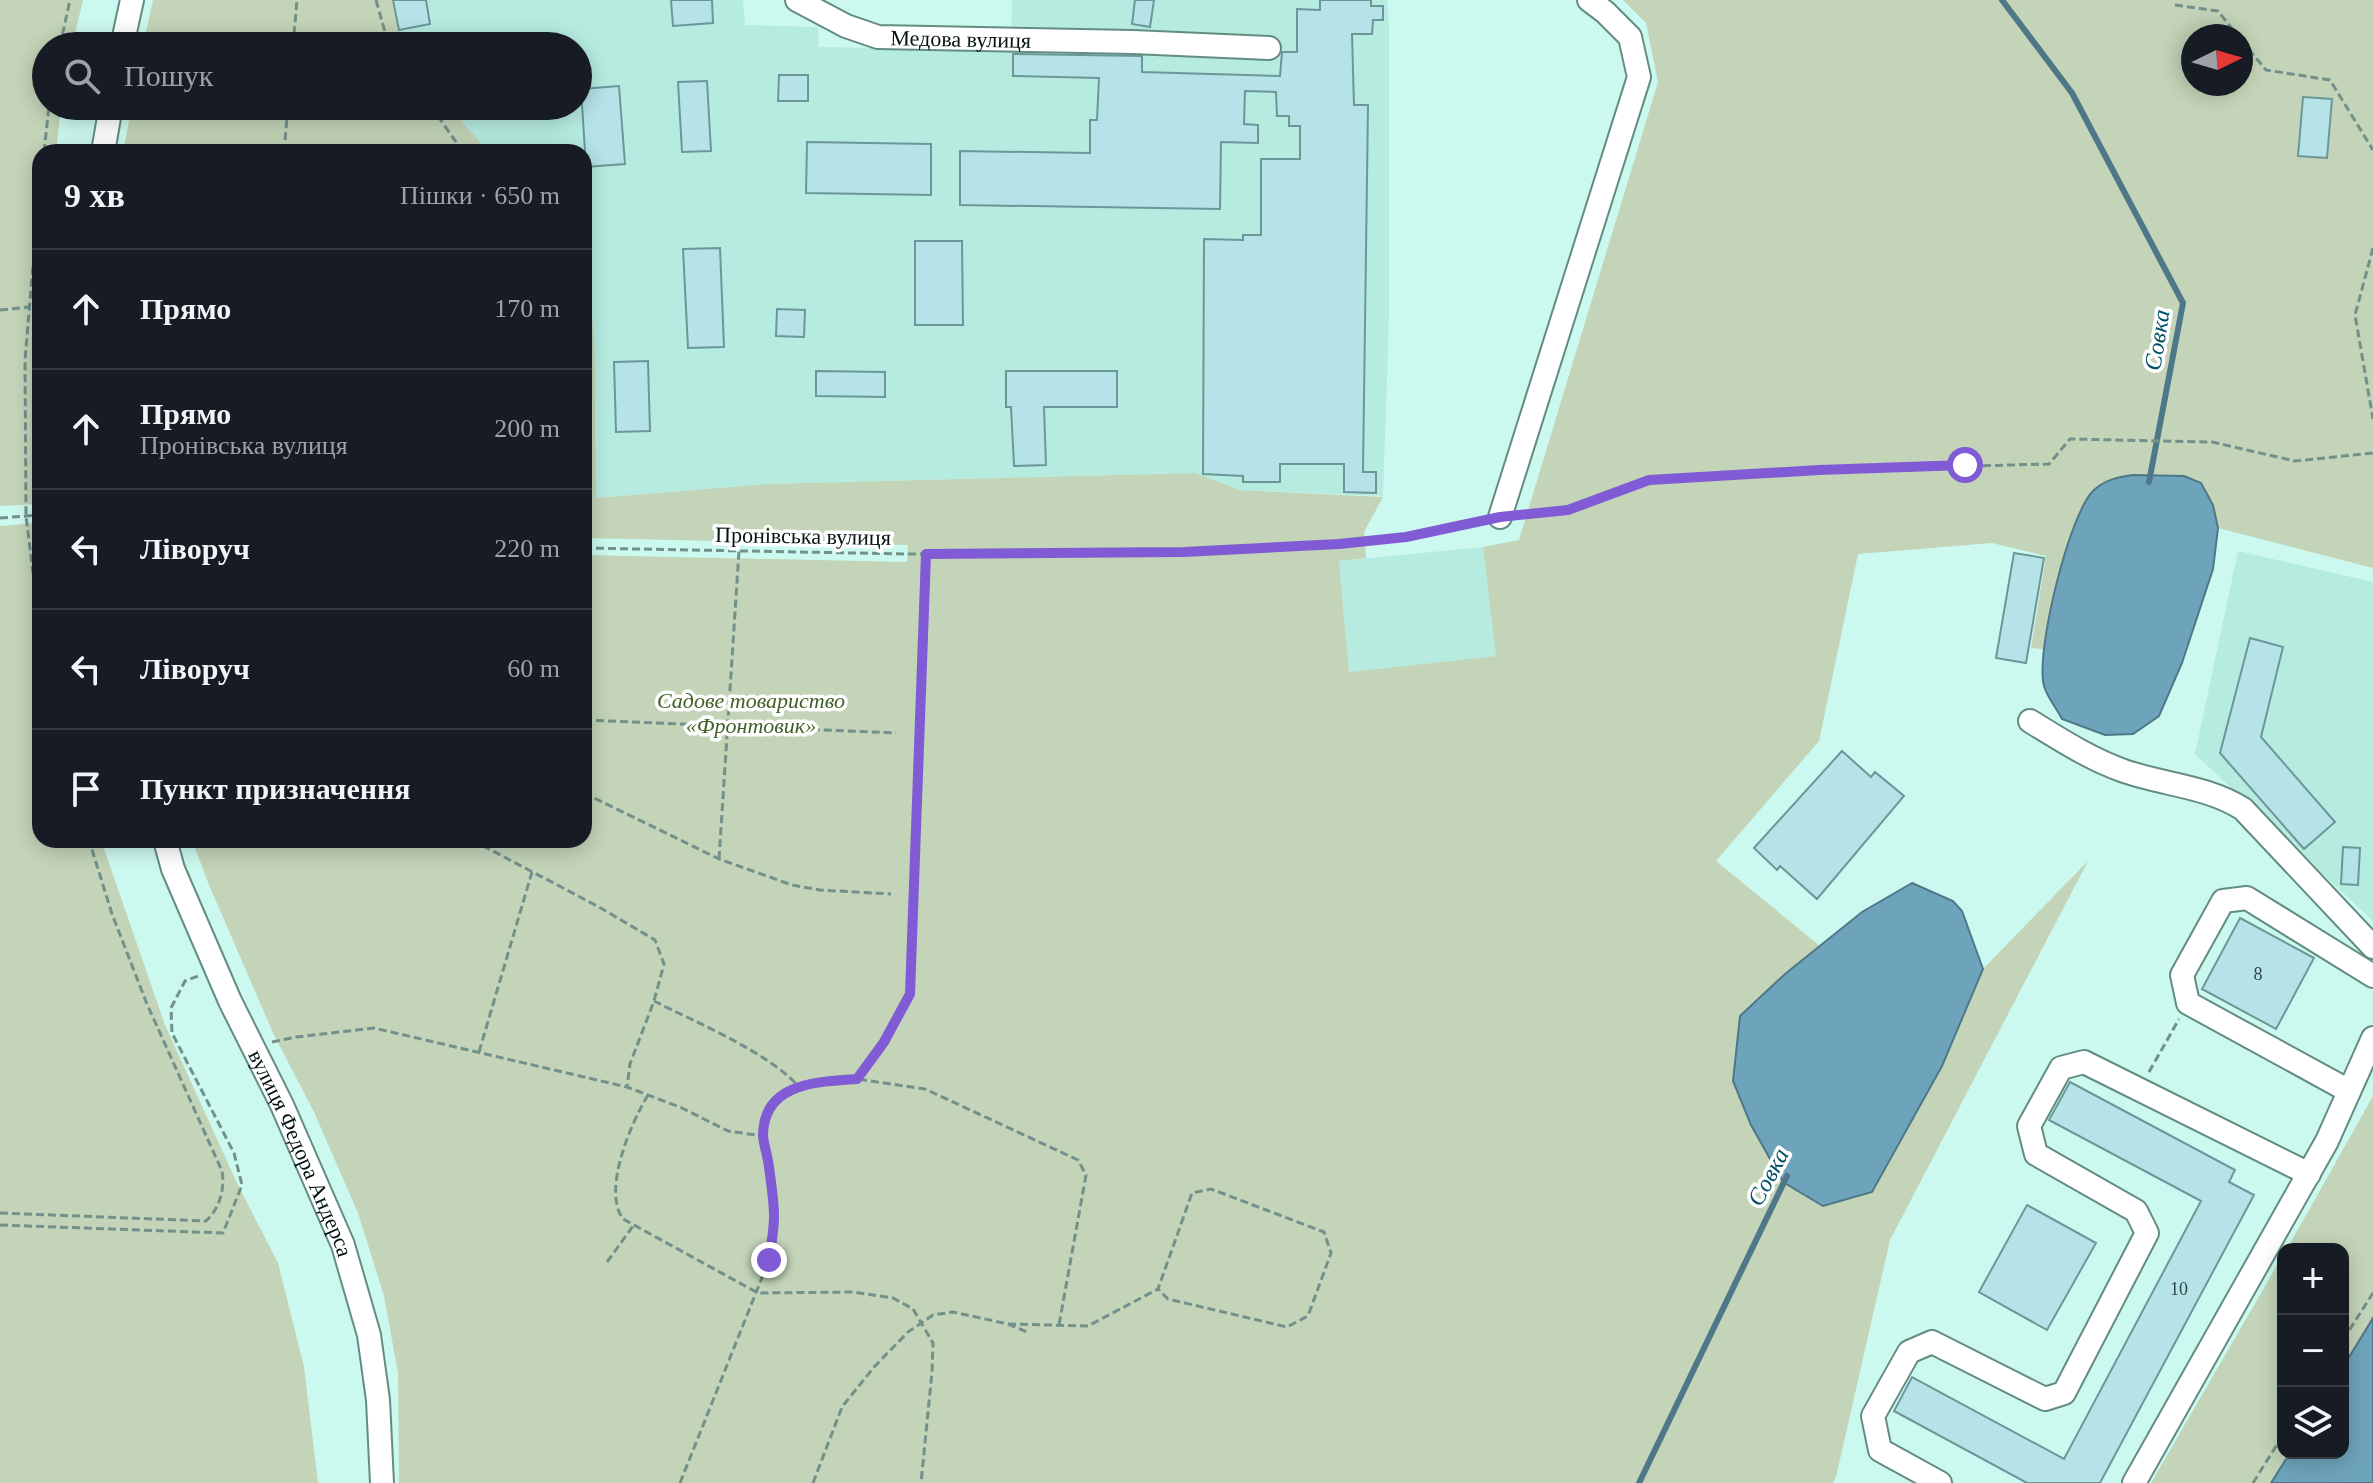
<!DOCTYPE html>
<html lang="uk">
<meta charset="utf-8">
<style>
:root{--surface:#171b24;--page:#20242c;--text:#f1f3f6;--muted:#9ea1a6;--line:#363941}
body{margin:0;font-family:"Times New Roman",serif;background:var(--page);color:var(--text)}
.controls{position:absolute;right:24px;bottom:24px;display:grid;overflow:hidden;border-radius:16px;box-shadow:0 4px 20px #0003}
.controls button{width:72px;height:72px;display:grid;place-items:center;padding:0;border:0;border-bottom:2px solid var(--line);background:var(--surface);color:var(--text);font:40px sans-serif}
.compass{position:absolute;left:2181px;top:24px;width:72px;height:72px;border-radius:50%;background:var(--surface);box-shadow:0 4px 20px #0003;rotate:85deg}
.stop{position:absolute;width:24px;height:24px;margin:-18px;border:6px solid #805bd5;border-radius:50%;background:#fff}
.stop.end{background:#805bd5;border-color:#fff;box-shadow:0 2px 8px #0008}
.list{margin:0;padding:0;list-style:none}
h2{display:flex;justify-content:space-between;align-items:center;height:104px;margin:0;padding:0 32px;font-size:34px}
h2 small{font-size:26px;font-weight:400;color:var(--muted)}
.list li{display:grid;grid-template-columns:52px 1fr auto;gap:24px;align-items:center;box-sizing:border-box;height:120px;padding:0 32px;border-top:2px solid var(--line)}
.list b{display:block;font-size:30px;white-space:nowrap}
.list p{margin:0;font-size:26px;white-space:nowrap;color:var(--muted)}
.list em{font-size:26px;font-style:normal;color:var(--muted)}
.icon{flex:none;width:44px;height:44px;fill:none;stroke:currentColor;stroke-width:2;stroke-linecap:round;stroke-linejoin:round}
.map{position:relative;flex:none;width:2373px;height:1483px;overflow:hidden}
.search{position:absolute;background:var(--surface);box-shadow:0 4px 20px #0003;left:32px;top:32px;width:560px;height:88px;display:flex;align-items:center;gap:20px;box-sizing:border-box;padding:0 28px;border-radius:44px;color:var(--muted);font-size:30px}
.panel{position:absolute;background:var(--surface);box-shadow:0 4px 20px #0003;left:32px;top:144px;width:560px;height:704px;border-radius:24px}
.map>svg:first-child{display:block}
.built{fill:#b6ece0}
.green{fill:#c3d4b8;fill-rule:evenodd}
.water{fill:#6ea4bb;stroke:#4e7888;stroke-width:2}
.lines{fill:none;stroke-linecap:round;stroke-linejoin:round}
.stream{stroke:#4e7888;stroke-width:6}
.building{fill:#b5e3e7;stroke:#6b979a;stroke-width:2}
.minor-casing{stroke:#638c83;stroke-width:26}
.path{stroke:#72918a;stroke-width:3;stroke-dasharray:8 4;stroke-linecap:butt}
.minor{stroke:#fff;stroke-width:22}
.route{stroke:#805bd5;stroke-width:10}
.labels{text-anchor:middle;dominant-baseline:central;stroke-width:7;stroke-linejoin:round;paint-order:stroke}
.number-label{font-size:18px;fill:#304746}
.street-label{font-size:22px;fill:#041310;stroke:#fff}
.park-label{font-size:22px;font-style:italic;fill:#3e6024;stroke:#fff}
.water-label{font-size:24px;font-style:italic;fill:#005168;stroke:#fff}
</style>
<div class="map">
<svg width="2373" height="1483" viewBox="0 0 2373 1483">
<rect width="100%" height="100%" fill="#ccf9ef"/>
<path class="built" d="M394 0H743L745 25 818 27 819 47 1011 50 1012 0H1387L1389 26V319L1383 496 1240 490 1195 473 767 484 596 498 597 423 594 344 588 288 584 276V152H489L448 106H578V46H398L399 30Z
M1483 547 1497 656 1349 672 1339 561Z
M2238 551 2373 582V921L2195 754Z"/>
<path class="green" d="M0 0H83L72 46H46V106H61L56 152H40L37 504 0 506Z
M153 0H394L399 30 398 46H143Z
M1623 0H2373V568L2218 528 2213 505 2058 574 2043 649 2031 648 2046 556 1992 543 1858 554 1819 741 1716 861 1820 946 1785 974 1872 1192 1942 1066 1983 969 2088 861 1890 1240 1836 1477 1833 1483H399L398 1373 384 1296 358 1213 314 1112 274 1035 209 885 192 840H584V555L907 562 908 545 584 538V276C593 304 594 338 595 368 596 411 596 455 596 498L767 484 1195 473 1240 490 1383 497 1364 532 1366 558 1339 561 1349 672 1496 656 1483 547 1519 540 1658 82 1646 23ZM2193 36H2241V84H2193Z
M132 106H448L489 152H123Z
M36 523 40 551V840H101L165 1025 237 1183 278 1263 304 1367 318 1483H0V526Z
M2373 1096V1318L2343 1367V1249H2287Z
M2283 1255V1453H2290L2271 1483H2151Z"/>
<path class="water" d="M2133 475 2184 476 2201 483 2213 505 2218 528 2213 569 2182 663 2159 716 2133 734 2105 735 2062 719C2057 709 2047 697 2044 686 2035 653 2069 515 2093 491 2104 480 2118 477 2133 475Z
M1912 883 1953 901 1962 911 1983 969 1942 1066 1872 1192 1823 1206 1783 1182 1751 1125 1733 1081 1740 1016 1785 974 1862 912Z
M2373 1318V1483H2271L2290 1453H2343V1367Z"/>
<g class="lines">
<path class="stream" d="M2002 0 2072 93 2183 303 2149 482
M1639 1483 1787 1176"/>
</g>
<path class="building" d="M393 0H426L430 24 399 30Z
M671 0H712L713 23 673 26Z
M1135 0H1154L1150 27 1132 24Z
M1320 0H1371V6H1383V20H1373L1372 34H1352L1354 105H1368L1363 472H1376V493L1344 492V464H1280V482H1243V476L1203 474 1204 239 1243 240V235H1261V159H1300V126H1289V116H1277L1276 92 1245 91 1244 124 1258 125V143L1221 142 1220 209 960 205V151L1090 153V120H1097L1099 78 1013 76V54L1142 56V72L1280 76 1282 52H1297V9L1320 10Z
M779 75H808V101H778Z
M707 81 711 151 682 152 678 82Z
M619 86 625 164 586 167 581 89Z
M2303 97 2332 99 2327 158 2298 156Z
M807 142 931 144V195L806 193Z
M915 241H962L963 325H915Z
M720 248 724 347 688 348 683 249Z
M777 309 805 310 804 337 776 336Z
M648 361 650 431 616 432 614 362Z
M816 371 885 372V397L816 396Z
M1006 371H1117V407H1044L1046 465 1014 466 1011 407H1006Z
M2014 553 2044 558 2026 663 1996 658Z
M2250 638 2283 647 2261 737 2335 822 2304 849 2220 753Z
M1842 751 1871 777 1875 772 1904 796 1817 899 1780 866 1777 870 1754 848Z
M2343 847 2360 848 2358 885 2341 884Z
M2240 918 2314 958 2276 1029 2202 989Z
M2070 1082 2235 1170 2229 1182 2254 1195 2100 1483H2027L1894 1411 1912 1377 2064 1459 2201 1201 2049 1120Z
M2027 1205 2096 1243 2047 1330 1979 1292Z"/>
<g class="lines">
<g class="minor-casing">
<g id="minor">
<path id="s1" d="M797 0 846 26 878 37 1133 42 1269 48"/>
<path d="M122 46 132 0"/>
<path d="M103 152 111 106"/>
<path d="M1500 517 1639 77 1630 37 1605 12 1589 0"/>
<path d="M2030 721C2061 740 2090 759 2124 771 2164 785 2207 786 2243 809L2373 947"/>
<path id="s2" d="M165 840 173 869 230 1001 282 1105 343 1245 369 1335 378 1400 382 1483"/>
<path d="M2349 1091 2188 1003 2182 975 2223 901 2247 898 2373 976"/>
<path d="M1940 1483 1880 1450 1873 1416 1909 1352 1932 1342 2045 1399 2064 1393 2147 1233 2136 1211 2036 1154 2029 1126 2061 1068 2084 1062 2309 1174"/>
<path d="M2134 1483 2327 1141 2373 1038"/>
</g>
</g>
<path class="path" d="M376 0 389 46
M2175 5 2218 11 2238 36
M2241 40 2266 70 2330 80 2373 150
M60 46 70 0
M293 46 297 0
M431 106 463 152
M44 152 49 106
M284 152 288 106
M40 183 25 360 26 516 40 630
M2373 248 2355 315 2373 419
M0 310 29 307
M1521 515 1568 510 1649 480 1819 470 2049 464 2070 439 2212 442 2295 461 2373 453
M0 518 40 515
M584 548 908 554 1184 552 1339 544 1406 537 1482 521
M584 720 896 733
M584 793 719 859 792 885 820 890 891 894
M472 840 599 907 655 940 664 964 654 1001 630 1064 627 1087
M719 859 739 551
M654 1001C695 1022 768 1052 798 1086
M272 1042 296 1037 374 1028 627 1087 682 1108 728 1131 763 1136
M479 1052 532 872
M2149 1072 2179 1019
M857 1079 884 1042 910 994 926 554
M648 1095C631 1123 602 1190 623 1219L758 1293 853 1292 893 1298 913 1309 933 1343 932 1372 921 1483
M0 1213 206 1221C220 1208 225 1189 222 1171L147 1004 112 914 89 840
M0 1225 223 1233 242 1185 234 1153 172 1033 171 1008 185 981 198 976
M607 1262 633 1226
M1008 1324 1088 1326 1158 1289 1192 1193 1211 1189 1324 1232 1331 1253 1308 1316 1287 1327 1168 1299 1158 1289
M2343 1340 2373 1293
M680 1483 769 1260 774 1216 769 1165 763 1136 766 1115 773 1103 781 1095 815 1083 857 1079 925 1089 1078 1160 1086 1175 1059 1325
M813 1483 842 1407 874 1367 908 1332 933 1315 953 1312 1008 1324 1027 1332
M2253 1483 2283 1435"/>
<use href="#minor" class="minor"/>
</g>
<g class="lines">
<path class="route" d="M769 1260C771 1246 774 1231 774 1216 774 1200 771 1183 769 1167 768 1157 764 1146 763 1136 763 1082 818 1082 857 1079L884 1042 910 994 926 554 1184 552 1339 544 1406 537 1500 517 1568 510 1649 480 1819 470 1965 465"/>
</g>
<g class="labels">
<g class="number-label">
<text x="2258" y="974">8</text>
<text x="2179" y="1289">10</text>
</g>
<g class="street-label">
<text stroke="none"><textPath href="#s1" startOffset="172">Медова вулиця</textPath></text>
<text transform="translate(803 536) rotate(1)">Пронівська вулиця</text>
<text stroke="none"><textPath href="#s2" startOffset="342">вулиця Федора Андерса</textPath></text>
</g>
<g class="park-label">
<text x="751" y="700">Садове товариство<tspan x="751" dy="25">«Фронтовик»</tspan></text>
</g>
<g class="water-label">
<text transform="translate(2157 340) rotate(-81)">Совка</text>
<text transform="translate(1768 1177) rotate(-62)">Совка</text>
</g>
</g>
</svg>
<div class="controls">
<button>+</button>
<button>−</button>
<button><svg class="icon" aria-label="layers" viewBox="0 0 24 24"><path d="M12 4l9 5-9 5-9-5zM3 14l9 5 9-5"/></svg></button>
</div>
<svg class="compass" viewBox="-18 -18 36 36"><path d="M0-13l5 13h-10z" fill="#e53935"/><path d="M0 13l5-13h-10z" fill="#9ea1a6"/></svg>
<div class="stop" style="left:1965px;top:465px"></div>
<div class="stop end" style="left:769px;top:1260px"></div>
<div class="search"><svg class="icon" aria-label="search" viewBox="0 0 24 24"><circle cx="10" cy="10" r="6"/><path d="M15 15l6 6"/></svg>Пошук</div>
<section class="panel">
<h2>9 хв<small>Пішки · 650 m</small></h2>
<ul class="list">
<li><svg class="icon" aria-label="ahead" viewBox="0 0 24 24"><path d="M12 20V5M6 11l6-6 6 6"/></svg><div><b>Прямо</b></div><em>170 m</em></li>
<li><svg class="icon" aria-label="ahead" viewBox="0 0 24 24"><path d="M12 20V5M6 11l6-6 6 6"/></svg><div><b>Прямо</b><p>Пронівська вулиця</p></div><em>200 m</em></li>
<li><svg class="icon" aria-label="left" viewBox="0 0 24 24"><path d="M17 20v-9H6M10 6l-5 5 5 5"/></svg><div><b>Ліворуч</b></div><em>220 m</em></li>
<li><svg class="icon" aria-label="left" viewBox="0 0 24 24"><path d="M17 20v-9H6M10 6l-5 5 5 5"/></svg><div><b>Ліворуч</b></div><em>60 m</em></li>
<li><svg class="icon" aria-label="arrive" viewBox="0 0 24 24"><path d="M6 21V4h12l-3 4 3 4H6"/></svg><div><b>Пункт призначення</b></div></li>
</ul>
</section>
</div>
